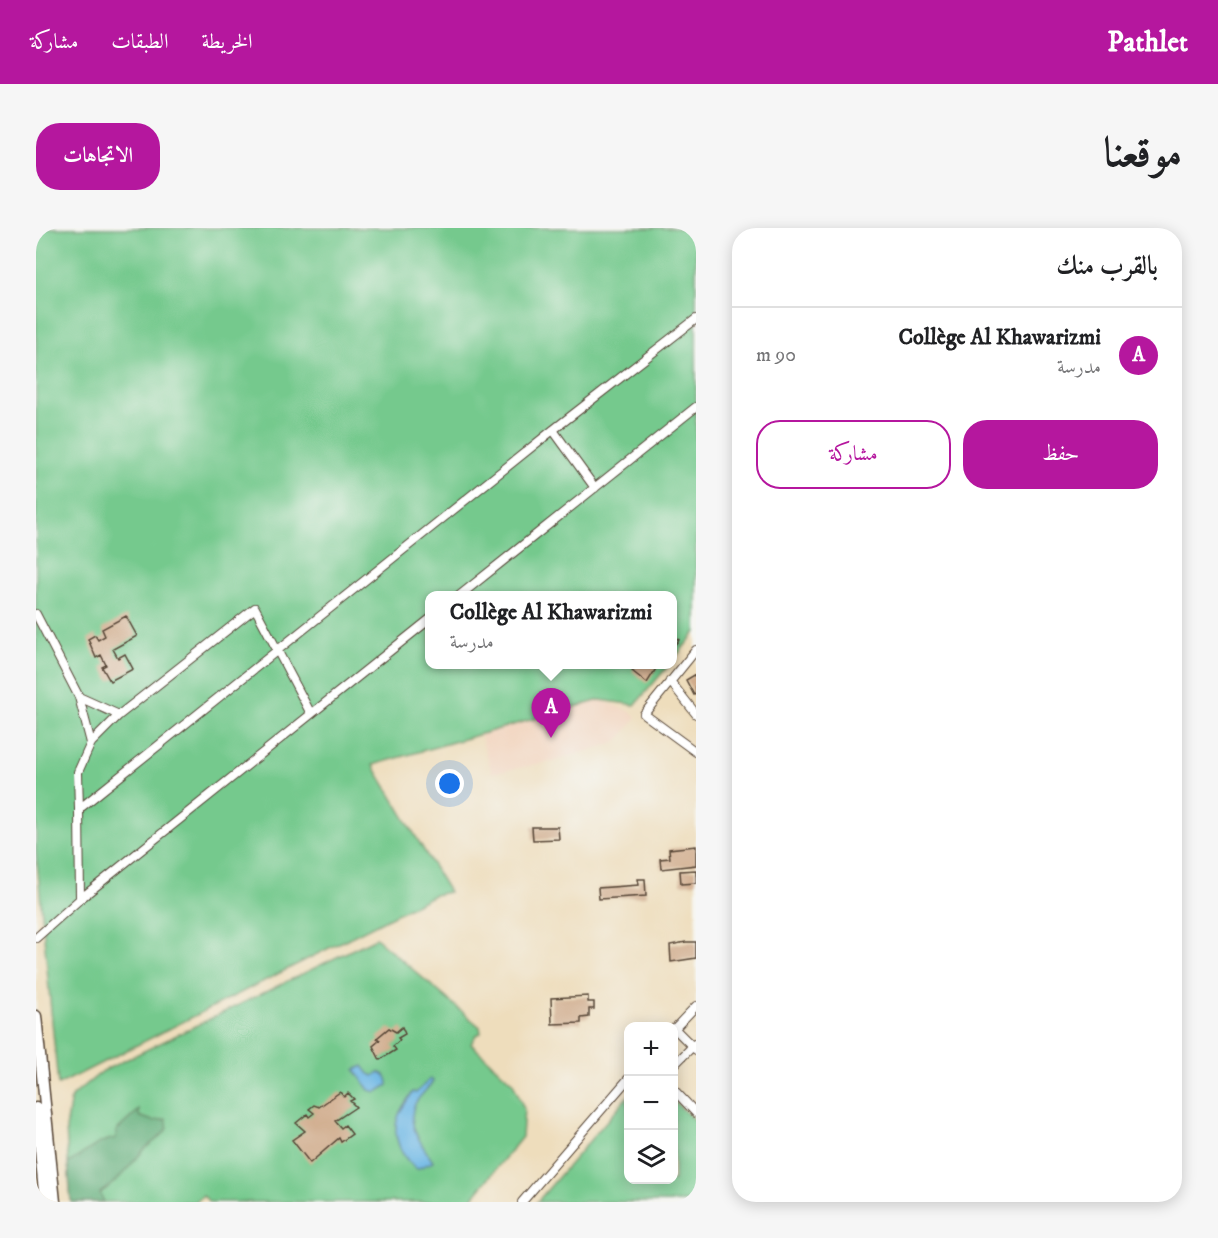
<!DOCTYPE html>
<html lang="ar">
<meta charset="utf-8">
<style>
:root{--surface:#fff;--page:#f6f6f6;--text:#202124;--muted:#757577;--line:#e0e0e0;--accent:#b5179e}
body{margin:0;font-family:"IM FELL DW Pica",Amiri,serif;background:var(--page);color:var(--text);direction:rtl}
.controls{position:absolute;right:18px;bottom:18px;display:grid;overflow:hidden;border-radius:12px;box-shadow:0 3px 15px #0003}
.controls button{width:54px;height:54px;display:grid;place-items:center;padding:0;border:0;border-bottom:2px solid var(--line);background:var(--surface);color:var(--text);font:30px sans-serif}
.you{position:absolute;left:414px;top:556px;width:21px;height:21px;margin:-15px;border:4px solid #fff;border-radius:50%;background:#1a73e8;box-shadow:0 0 0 9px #1a73e833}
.badge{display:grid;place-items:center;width:39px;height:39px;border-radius:50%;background:var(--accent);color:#fff;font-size:20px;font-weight:700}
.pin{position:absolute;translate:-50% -50px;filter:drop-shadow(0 2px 3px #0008)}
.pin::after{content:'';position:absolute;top:32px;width:21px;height:18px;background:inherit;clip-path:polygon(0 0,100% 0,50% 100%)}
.popup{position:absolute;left:389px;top:363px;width:252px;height:78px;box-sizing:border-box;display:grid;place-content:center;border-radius:12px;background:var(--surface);filter:drop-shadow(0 2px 4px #0005);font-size:20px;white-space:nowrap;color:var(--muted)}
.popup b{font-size:22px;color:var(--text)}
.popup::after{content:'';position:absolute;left:50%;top:100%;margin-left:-12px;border:12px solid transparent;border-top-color:var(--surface)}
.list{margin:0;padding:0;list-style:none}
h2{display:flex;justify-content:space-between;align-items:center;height:78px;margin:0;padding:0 24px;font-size:26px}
h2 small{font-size:20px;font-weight:400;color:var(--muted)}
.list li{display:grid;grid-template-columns:39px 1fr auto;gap:18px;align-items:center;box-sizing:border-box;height:96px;padding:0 24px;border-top:2px solid var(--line)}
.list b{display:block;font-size:22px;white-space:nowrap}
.list p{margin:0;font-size:20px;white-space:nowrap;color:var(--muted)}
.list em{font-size:20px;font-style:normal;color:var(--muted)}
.actions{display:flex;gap:12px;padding:18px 24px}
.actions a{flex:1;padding:14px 0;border:2px solid var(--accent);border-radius:24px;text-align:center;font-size:21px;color:var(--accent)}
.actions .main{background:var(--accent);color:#fff}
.icon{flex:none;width:33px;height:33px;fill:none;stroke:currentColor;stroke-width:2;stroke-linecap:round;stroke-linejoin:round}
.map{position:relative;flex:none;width:660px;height:974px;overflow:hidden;direction:ltr;border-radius:24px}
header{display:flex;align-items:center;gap:36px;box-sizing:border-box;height:84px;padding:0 30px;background:var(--accent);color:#fff}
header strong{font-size:28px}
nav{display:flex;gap:33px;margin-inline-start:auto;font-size:21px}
.intro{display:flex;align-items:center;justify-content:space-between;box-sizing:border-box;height:144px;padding:0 36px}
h1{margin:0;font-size:42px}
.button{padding:15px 27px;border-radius:24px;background:var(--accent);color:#fff;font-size:21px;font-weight:700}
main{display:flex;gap:36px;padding:0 36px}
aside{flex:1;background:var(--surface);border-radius:24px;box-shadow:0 3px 15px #0003}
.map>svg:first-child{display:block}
.built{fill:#f2d4be}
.green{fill:#74c98d;stroke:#587a56;stroke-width:1.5}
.forest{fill:#5fad78;stroke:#4d6c4b;stroke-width:1.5}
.water{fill:#6db7e5;stroke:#547082;stroke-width:1.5}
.building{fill:#d0ac8c}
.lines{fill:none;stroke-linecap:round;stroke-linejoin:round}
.minor-casing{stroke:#564536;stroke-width:10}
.major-casing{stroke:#564536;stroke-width:13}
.minor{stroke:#fff;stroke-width:8}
.major{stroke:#fff;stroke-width:10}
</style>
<header>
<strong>Pathlet</strong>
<nav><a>الخريطة</a><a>الطبقات</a><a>مشاركة</a></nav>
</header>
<div class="intro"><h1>موقعنا</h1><a class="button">الاتجاهات</a></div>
<main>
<aside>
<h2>بالقرب منك<small></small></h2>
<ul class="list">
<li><span class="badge">A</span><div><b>Collège Al Khawarizmi</b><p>مدرسة</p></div><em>90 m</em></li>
</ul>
<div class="actions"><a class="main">حفظ</a><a>مشاركة</a></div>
</aside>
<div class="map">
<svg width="660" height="974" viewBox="0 0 660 974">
<rect width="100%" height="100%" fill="#f6f6f2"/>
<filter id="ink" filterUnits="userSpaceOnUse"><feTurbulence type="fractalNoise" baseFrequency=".0167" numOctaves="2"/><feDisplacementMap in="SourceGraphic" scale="12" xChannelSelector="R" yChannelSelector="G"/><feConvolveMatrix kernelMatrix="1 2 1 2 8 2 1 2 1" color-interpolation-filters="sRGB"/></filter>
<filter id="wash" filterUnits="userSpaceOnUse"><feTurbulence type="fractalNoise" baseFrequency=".008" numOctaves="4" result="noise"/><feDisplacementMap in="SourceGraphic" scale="24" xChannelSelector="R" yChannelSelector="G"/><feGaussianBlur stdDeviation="1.35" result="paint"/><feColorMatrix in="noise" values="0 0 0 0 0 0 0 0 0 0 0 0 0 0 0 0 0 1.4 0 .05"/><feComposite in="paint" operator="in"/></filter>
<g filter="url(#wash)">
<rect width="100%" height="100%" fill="#eeddbc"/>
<path class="built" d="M564 472 593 483 601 489 581 514 518 533 456 545 444 506Z"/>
<path class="green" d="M0 0H660V404L637 432 636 368H394V436L633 437 599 477 564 472 337 537 413 664 398 667 22 857 0 623Z
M340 710 444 799 445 805 440 807 435 816 477 855 488 881 486 909 433 974H173L167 967 159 974H35L30 901 35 869 67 843Z
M592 868V952H638V873L660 894V974H501Z"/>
<path class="forest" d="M103 882V888L117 893 130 891 132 900C125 910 116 914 108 922 93 938 82 954 64 965L68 974H35L32 935C51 925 58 914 80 910V903Z"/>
<path class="water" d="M327 838 333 846 338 848 343 844C350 846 352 850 352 857L341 864 333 862 319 842Z
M394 851 397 853C392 861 383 868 379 876 369 896 387 918 397 934L381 941C366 931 355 908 362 889 365 880 371 872 377 864L380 865Z"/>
<g id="blocks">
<path class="building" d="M90 388 101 408 77 421 82 430 89 426 97 441 74 453 66 439 70 437 65 427 60 430 52 411 59 407 62 412 69 408 66 401Z
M636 407 643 412 636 420Z
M602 436H623L611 455 596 443Z
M660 446V466L658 467 650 452Z
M496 599H522L523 611 497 612Z
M660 618V637L625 641 624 631 634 630 633 621Z
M660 642V655L645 656 644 643Z
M602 651H609L610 668 563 671 562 660 603 657Z
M650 714H660V730L635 734 634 717Z
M552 768V774H558V781H553V789L545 790V795L516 796 515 770Z
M366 799 369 806 362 810 364 812 357 818 360 822 344 832 337 818 344 812 341 810 353 800 360 804Z
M304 864 308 869 312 865 318 871 314 873 320 879 299 893 305 900 309 897 316 906 305 914 303 910 274 935 256 912 269 903 260 895 271 886 273 889 278 885 273 881 278 877 283 879Z"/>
</g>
</g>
<g filter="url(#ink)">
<use href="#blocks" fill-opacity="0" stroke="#564536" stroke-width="1.5"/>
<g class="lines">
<g class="minor-casing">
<path id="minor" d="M517 202 559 260
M423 368 660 179
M0 386 43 469 55 515
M660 422 608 486 660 524
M634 453 660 486
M43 469 83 487
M43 581 42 544 55 515 83 487 219 380 275 486
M44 671 43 581 517 202 660 91
M0 710 44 671 394 391
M638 800 660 822
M638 801 660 778
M638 837 659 816
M638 862 660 885
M486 974 592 851"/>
</g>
<g class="major-casing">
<path id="major" d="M0 788 19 974
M0 880 9 974"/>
</g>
<use href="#minor" class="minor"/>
<use href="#major" class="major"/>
</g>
</g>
</svg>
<div class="controls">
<button>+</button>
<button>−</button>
<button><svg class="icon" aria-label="layers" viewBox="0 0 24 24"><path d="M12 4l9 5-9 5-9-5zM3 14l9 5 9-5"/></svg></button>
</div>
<div class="you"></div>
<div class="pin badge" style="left:515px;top:510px">A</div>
<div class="popup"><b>Collège Al Khawarizmi</b>مدرسة</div>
</div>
</main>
